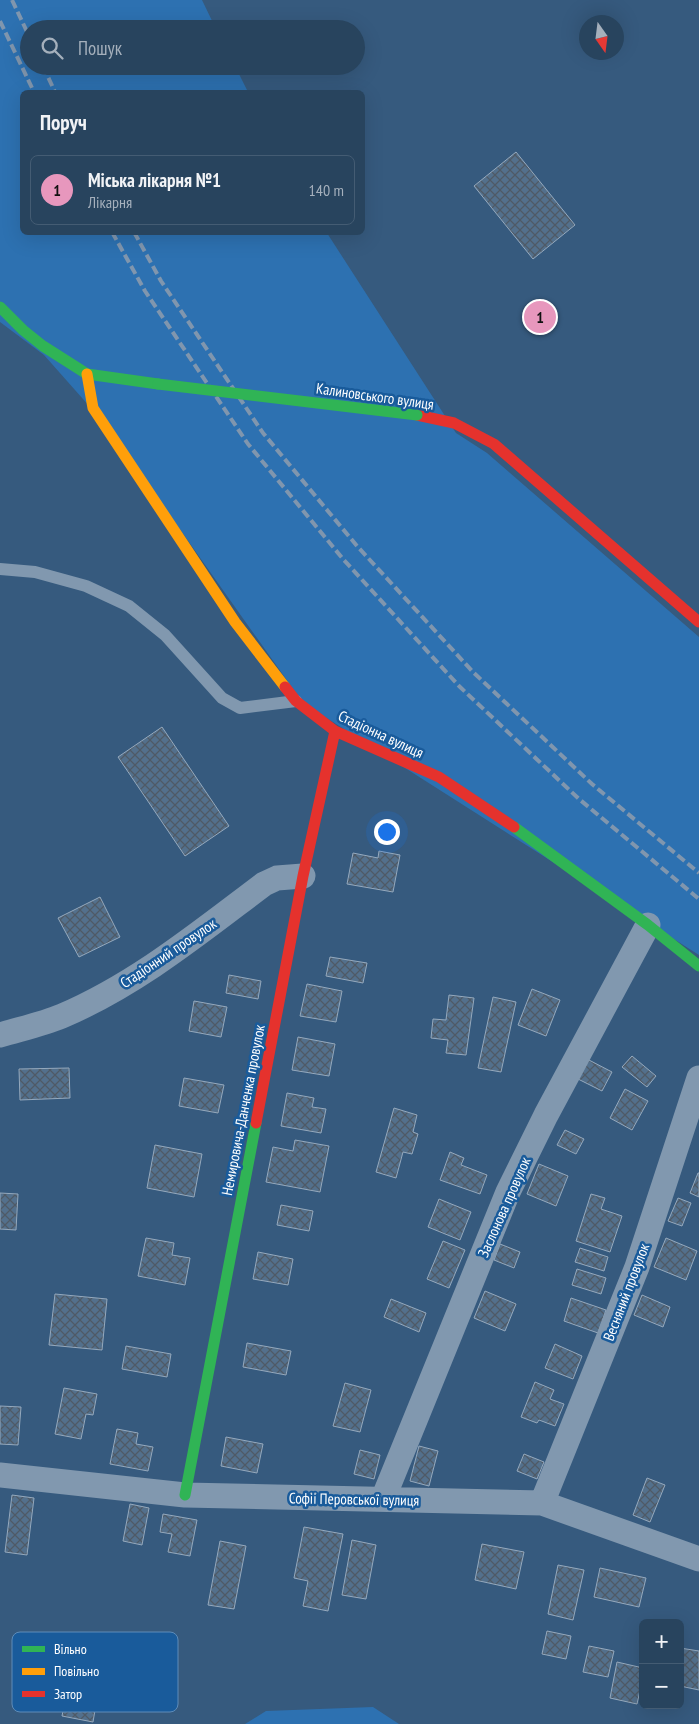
<!DOCTYPE html>
<html lang="uk">
<meta charset="utf-8">
<style>
:root{--surface:#28445e;--page:#344e67;--text:#f1f3f6;--muted:#a5b0bc;--line:#445c73;--accent:#e797bd}
body{margin:0;font-family:"PT Sans Narrow",sans-serif;background:var(--page);color:var(--text)}
.controls{position:absolute;right:15px;bottom:15px;display:grid;overflow:hidden;border-radius:8px;box-shadow:0 5px 20px #0002}
.controls button{width:45px;height:45px;display:grid;place-items:center;padding:0;border:0;border-bottom:1px solid var(--line);background:var(--surface);color:var(--text);font:25px sans-serif}
.compass{position:absolute;left:579px;top:15px;width:45px;height:45px;border-radius:50%;background:var(--surface);box-shadow:0 5px 20px #0002;rotate:166deg}
.you{position:absolute;left:386px;top:831px;width:18px;height:18px;margin:-12px;border:4px solid #fff;border-radius:50%;background:#1a73e8;box-shadow:0 0 0 8px #1a73e833}
.badge{display:grid;place-items:center;width:32px;height:32px;border-radius:50%;background:var(--accent);color:#111;font-size:16px;font-weight:700}
.pin{position:absolute;translate:-50% -50%;border:2px solid #fff;box-shadow:0 1px 5px #0006}
.list{margin:0;padding:0;list-style:none}
h2{display:flex;justify-content:space-between;align-items:center;height:65px;margin:0;padding:0 20px;font-size:21px}
h2 small{font-size:16px;font-weight:400;color:var(--muted)}
.list li{display:grid;grid-template-columns:32px 1fr auto;gap:15px;align-items:center;box-sizing:border-box;height:70px;margin:0 10px 10px;padding:0 10px;border:1px solid var(--line);border-radius:8px}
.list b{display:block;font-size:19px;white-space:nowrap}
.list p{margin:0;font-size:16px;white-space:nowrap;color:var(--muted)}
.list em{font-size:16px;font-style:normal;color:var(--muted)}
.icon{flex:none;width:28px;height:28px;fill:none;stroke:currentColor;stroke-width:2;stroke-linecap:round;stroke-linejoin:round}
.map{position:relative;flex:none;width:699px;height:1724px;overflow:hidden}
.search{position:absolute;background:var(--surface);box-shadow:0 5px 20px #0002;left:20px;top:20px;width:345px;height:55px;display:flex;align-items:center;gap:12px;box-sizing:border-box;padding:0 18px;border-radius:28px;color:var(--muted);font-size:19px}
.panel{position:absolute;background:var(--surface);box-shadow:0 5px 20px #0002;left:20px;top:90px;width:345px;height:145px;border-radius:8px}
.map>svg:first-child{display:block}
.grass{fill:#2d71b1}
.building{fill:url(#building-cross-hatch);stroke:#95a9bd}
.lines{fill:none;stroke-linecap:round;stroke-linejoin:round}
.lane{stroke:#8198af;stroke-width:12}
.street{stroke:#8198af;stroke-width:25}
.fast{stroke:#30b455;stroke-width:11}
.slow{stroke:#ff9f0a;stroke-width:11}
.jam{stroke:#e5322d;stroke-width:11}
.rail{stroke:#8096ae;stroke-width:4;stroke-dasharray:9 4;stroke-linecap:butt}
.fast-bridge{stroke:#30b455;stroke-width:11}
.labels{text-anchor:middle;dominant-baseline:central;stroke-width:5;stroke-linejoin:round;paint-order:stroke}
.street-label{font-size:15px;fill:#fff;stroke:#195b9b}
.key{fill:#195b9b;stroke:#5e8cb9;stroke-width:1}
.key-label{font-size:14px;fill:#fff}
</style>
<div class="map">
<svg width="699" height="1724" viewBox="0 0 699 1724">
<defs>
<pattern id="building-cross-hatch" width="8" height="8" patternUnits="userSpaceOnUse" patternTransform="scale(1.25)"><rect width="8" height="8" fill="#53708c"/><path d="M0 0l8 8M0 8l8-8" fill="none" stroke="#4f5a66"/></pattern>
</defs>
<rect width="100%" height="100%" fill="#365a7e"/>
<path class="grass" d="M0 0H202L216 29H29V66H235L248 92H22V232L327 233 456 433 487 453 699 637V955L303 703 106 425 44 355 0 322Z
M373 1707 399 1724H245L266 1711Z"/>
<path class="building" d="M516 152 575 225 533 259 474 186Z
M162 727 229 826 185 856 118 757Z
M379 851 400 855 393 892 347 884 353 853 378 858Z
M100 897 120 937 79 957 58 918Z
M330 957 367 963 363 983 326 976Z
M229 975 261 981 258 999 226 993Z
M307 984 342 991 336 1022 300 1016Z
M532 989 560 1000 546 1036 518 1025Z
M449 995 474 998 466 1055 446 1053 448 1040 431 1038 433 1019 446 1020Z
M493 997 516 1002 501 1072 478 1068Z
M194 1001 227 1007 221 1037 189 1031Z
M298 1037 335 1044 329 1076 292 1070Z
M632 1056 656 1076 647 1087 622 1067Z
M587 1059 612 1072 602 1091 578 1079Z
M69 1068 70 1098 20 1100 19 1069Z
M184 1078 224 1085 218 1113 179 1106Z
M625 1089 648 1101 632 1130 610 1118Z
M287 1093 314 1098 312 1107 326 1109 321 1133 281 1126Z
M394 1108 417 1115 413 1132 418 1134 412 1154 403 1152 396 1178 376 1172Z
M565 1130 584 1139 576 1154 557 1145Z
M295 1140 329 1146 320 1192 266 1182 273 1147 293 1151Z
M155 1145 202 1154 194 1197 147 1188Z
M450 1152 464 1158 461 1165 487 1175 480 1194 440 1180Z
M539 1164 568 1176 556 1206 527 1194Z
M698 1173H699V1197L690 1193Z
M0 1193 18 1194 16 1230 0 1229Z
M591 1194 605 1198 601 1209 622 1216 610 1252 576 1241Z
M678 1198 691 1203 682 1226 668 1221Z
M439 1199 471 1212 460 1240 428 1227Z
M281 1205 313 1211 309 1231 277 1225Z
M146 1238 174 1243 172 1255 190 1258 185 1285 138 1276Z
M666 1238 697 1251 686 1280 654 1267Z
M443 1241 465 1250 449 1288 427 1279Z
M500 1244 520 1252 514 1268 494 1260Z
M580 1248 608 1257 604 1271 575 1262Z
M258 1252 293 1259 288 1285 253 1279Z
M577 1269 606 1278 601 1294 572 1285Z
M485 1291 516 1304 505 1331 474 1318Z
M55 1294 107 1299 102 1350 49 1345Z
M642 1295 670 1307 663 1327 634 1315Z
M571 1298 606 1310 598 1333 564 1321Z
M391 1299 426 1313 419 1332 384 1317Z
M247 1343 291 1351 286 1375 243 1367Z
M555 1344 582 1356 573 1379 545 1368Z
M126 1346 171 1354 167 1377 122 1369Z
M535 1382 554 1390 550 1399 564 1404 555 1426 539 1420 537 1423 521 1417Z
M345 1383 371 1390 360 1432 333 1426Z
M64 1388 97 1394 93 1415 86 1414 81 1439 55 1434Z
M0 1406 21 1407 18 1445 0 1444Z
M117 1429 138 1433 136 1444 153 1447 148 1471 110 1464Z
M226 1437 263 1444 257 1473 221 1466Z
M419 1446 438 1451 429 1486 410 1481Z
M360 1450 380 1455 374 1479 354 1474Z
M524 1454 544 1462 537 1479 517 1471Z
M647 1478 665 1485 650 1522 633 1515Z
M12 1495 34 1498 27 1555 5 1552Z
M130 1504 149 1508 142 1545 123 1541Z
M163 1514 197 1520 190 1556 168 1552 172 1534 160 1532Z
M304 1527 343 1534 328 1611 303 1606 308 1581 294 1578Z
M352 1540 376 1545 366 1599 342 1595Z
M220 1541 246 1546 234 1609 208 1605Z
M482 1544 524 1552 516 1589 475 1580Z
M558 1565 584 1570 573 1620 548 1614Z
M600 1568 646 1578 639 1607 594 1597Z
M547 1631 571 1636 566 1659 542 1654Z
M589 1646 614 1651 608 1677 583 1672Z
M680 1648 699 1651V1690L680 1686Z
M47 1656 114 1670 107 1707 96 1704 93 1722 62 1716 68 1685 43 1679Z
M617 1662 643 1668V1677L637 1704 610 1698Z"/>
<g class="lines">
<path class="lane" d="M0 569 35 572 86 586 129 606 165 635 222 698 240 708 296 701"/>
<path class="street" d="M0 1035C20 1029 43 1024 62 1016 137 984 200 932 264 884L277 878 303 876
M0 1475 185 1495 542 1503 699 1559
M383 1499 508 1192 546 1115 648 925
M542 1503 637 1267 699 1078"/>
<path class="fast" d="M0 307 23 330 43 346 87 374 158 384
M514 827 648 925 699 966
M185 1495 256 1123"/>
<path class="slow" d="M87 374 93 408 235 622 285 687"/>
<path class="jam" d="M417 415 454 423 494 444 699 622
M285 687 296 701 335 731 439 777 514 827
M256 1123 303 876 335 731"/>
<path class="rail" d="M12 0 29 36
M0 21 34 92
M43 66 55 92
M112 232 145 291 248 444 343 559 459 686 579 799 699 899
M134 232 161 281 263 433 357 546 473 672 592 784 699 873"/>
<path class="fast-bridge" d="M158 384 417 415"/>
</g>
<g class="labels">
<g class="street-label">
<text transform="translate(375 396) rotate(8)">Калиновського вулиця</text>
<text transform="translate(381 734) rotate(25)">Стадіонна вулиця</text>
<text transform="translate(168 953) rotate(-34)">Стадіонний провулок</text>
<text transform="translate(243 1110) rotate(-79)">Немировича-Данченка провулок</text>
<text transform="translate(504 1207) rotate(-66)">Заслонова провулок</text>
<text transform="translate(626 1292) rotate(-69)">Весняний провулок</text>
<text transform="translate(354 1499) rotate(1)">Софіі Перовської вулиця</text>
</g>
</g>
<rect x="12" y="1632" width="166" height="80" rx="8" class="key"/>
<rect x="22" y="1646" width="23" height="6" fill="#30b455"/>
<rect x="22" y="1668" width="23" height="7" fill="#ff9f0a"/>
<rect x="22" y="1691" width="23" height="6" fill="#e5322d"/>
<g class="key-label">
<text x="54" y="1654">Вільно</text>
<text x="54" y="1676">Повільно</text>
<text x="54" y="1699">Затор</text>
</g>
</svg>
<div class="controls">
<button>+</button>
<button>−</button>
</div>
<svg class="compass" viewBox="-18 -18 36 36"><path d="M0-13l5 13h-10z" fill="#e53935"/><path d="M0 13l5-13h-10z" fill="#a5b0bc"/></svg>
<div class="you"></div>
<div class="pin badge" style="left:540px;top:317px">1</div>
<div class="search"><svg class="icon" aria-label="search" viewBox="0 0 24 24"><circle cx="10" cy="10" r="6"/><path d="M15 15l6 6"/></svg>Пошук</div>
<section class="panel">
<h2>Поруч<small></small></h2>
<ul class="list">
<li><span class="badge">1</span><div><b>Міська лікарня №1</b><p>Лікарня</p></div><em>140 m</em></li>
</ul>
</section>
</div>
